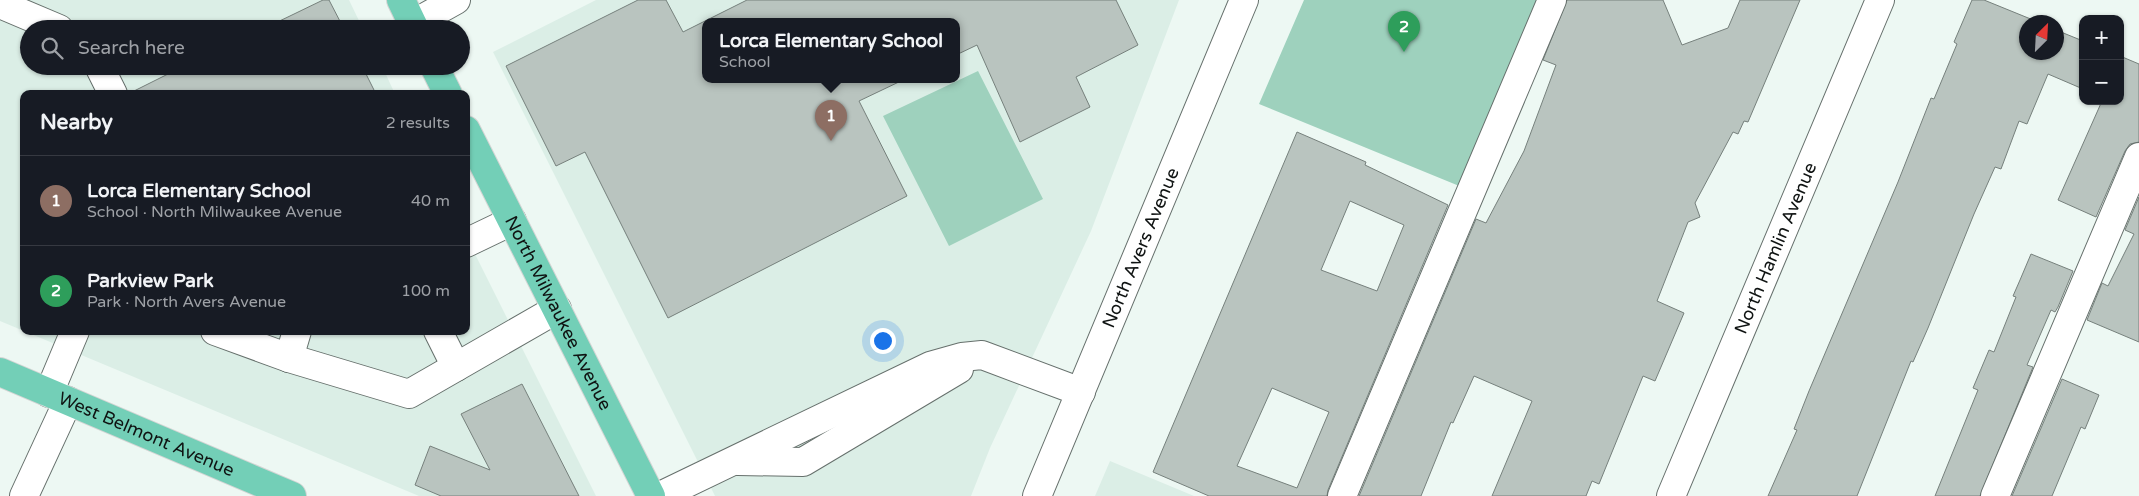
<!DOCTYPE html>
<meta charset="utf-8">
<style>
:root{--surface:#171b24;--page:#20242c;--text:#f1f3f6;--muted:#9ea1a6;--line:#363941;--accent:#0b8043}
body{margin:0;font-family:"Varela Round",sans-serif;background:var(--page);color:var(--text)}
.controls{position:absolute;right:15px;top:15px;display:grid;overflow:hidden;border-radius:10px;box-shadow:0 1px 4px #0004}
.controls button{width:45px;height:45px;display:grid;place-items:center;padding:0;border:0;border-bottom:1px solid var(--line);background:var(--surface);color:var(--text);font:25px sans-serif}
.compass{position:absolute;left:2019px;top:15px;width:45px;height:45px;border-radius:50%;background:var(--surface);box-shadow:0 1px 4px #0004;rotate:24deg}
.you{position:absolute;left:882px;top:340px;width:18px;height:18px;margin:-12px;border:4px solid #fff;border-radius:50%;background:#1a73e8;box-shadow:0 0 0 8px #1a73e833}
.badge{display:grid;place-items:center;width:32px;height:32px;border-radius:50%;background:var(--accent);color:#fff;font-size:16px;font-weight:700}
.pin{position:absolute;translate:-50% -41px;filter:drop-shadow(0 1px 2px #0008)}
.pin::after{content:'';position:absolute;top:26px;width:18px;height:15px;background:inherit;clip-path:polygon(0 0,100% 0,50% 100%)}
.popup{position:absolute;left:702px;top:18px;width:258px;height:65px;box-sizing:border-box;display:grid;place-content:center;border-radius:10px;background:var(--surface);filter:drop-shadow(0 1px 4px #0005);font-size:16px;white-space:nowrap;color:var(--muted)}
.popup b{font-size:19px;color:var(--text)}
.popup::after{content:'';position:absolute;left:50%;top:100%;margin-left:-10px;border:10px solid transparent;border-top-color:var(--surface)}
.list{margin:0;padding:0;list-style:none}
h2{display:flex;justify-content:space-between;align-items:center;height:65px;margin:0;padding:0 20px;font-size:21px}
h2 small{font-size:16px;font-weight:400;color:var(--muted)}
.list li{display:grid;grid-template-columns:32px 1fr auto;gap:15px;align-items:center;box-sizing:border-box;height:90px;padding:0 20px;border-top:1px solid var(--line)}
.list b{display:block;font-size:19px;white-space:nowrap}
.list p{margin:0;font-size:16px;white-space:nowrap;color:var(--muted)}
.list em{font-size:16px;font-style:normal;color:var(--muted)}
.icon{flex:none;width:28px;height:28px;fill:none;stroke:currentColor;stroke-width:2;stroke-linecap:round;stroke-linejoin:round}
.map{position:relative;flex:none;width:2139px;height:496px;overflow:hidden}
.search{position:absolute;background:var(--surface);box-shadow:0 1px 4px #0004;left:20px;top:20px;width:450px;height:55px;display:flex;align-items:center;gap:12px;box-sizing:border-box;padding:0 18px;border-radius:28px;color:var(--muted);font-size:19px}
.panel{position:absolute;background:var(--surface);box-shadow:0 1px 4px #0004;left:20px;top:90px;width:450px;height:245px;border-radius:10px}
.map>svg:first-child{display:block}
.built{fill:#dbeee6;fill-rule:evenodd}
.green{fill:#9ed1bd}
.building{fill:#b9c4bf;stroke:#76807c;fill-rule:evenodd}
.lines{fill:none;stroke-linecap:round;stroke-linejoin:round}
.minor-casing{stroke:#66706c;stroke-width:30}
.major-casing{stroke:#d4d5d4;stroke-width:30}
.minor{stroke:#fff;stroke-width:28}
.major{stroke:#73cfb7;stroke-width:28}
.labels{text-anchor:middle;dominant-baseline:central;stroke-width:5;stroke-linejoin:round;paint-order:stroke}
.street-label{font-size:18px;fill:#0f1312;stroke:#fff}
</style>
<div class="map">
<svg width="2139" height="496" viewBox="0 0 2139 496">
<rect width="100%" height="100%" fill="#edf8f3"/>
<path class="built" d="M0 0H349L363 29H29V66H382L395 94H24V331H466V236L596 496H419L0 321Z
M596 0H1179L1091 231 990 448 971 496H715L493 52ZM706 22H956V80H706Z
M1110 461 1194 496H1095Z"/>
<path class="green" d="M1304 0H1549L1469 190 1259 104Z
M978 71 1043 199 949 246 883 116Z"/>
<path class="building" d="M323 0H329L344 29H263Z
M638 0H666L683 32 747 0H1116L1138 45 1076 77 1090 107 1020 142 977 45 956 55V22H706V80H903L859 101 907 196 668 318 585 152 556 166 506 66Z
M1567 0H1663L1682 45 1728 28 1740 0H1800L1748 122 1744 121 1738 134 1733 132 1695 203 1700 217 1688 222 1657 301 1684 313 1655 381 1643 376 1599 484 1592 481 1586 496H1492L1532 401 1474 376 1453 423 1451 422 1421 496H1359L1476 219 1486 223 1524 151 1556 65 1543 60Z
M1972 0H1984L2038 22H2026V52H2056V30L2083 41V89L2048 74 2027 124 2019 121 2001 169 1995 167 1974 214 1928 328 1913 362 1911 361 1857 496H1768L1797 430 1794 429 1809 391 1898 182 1931 98 1934 99 1957 44 1954 42Z
M2120 56 2139 64V142L2130 144 2125 151 2096 217 2058 200 2102 101H2120Z
M184 66H362L376 94H128Z
M1297 132 1366 162 1365 165 1448 205 1328 490 1327 496H1209L1153 472ZM1350 201 1404 225 1377 291 1321 270ZM1272 388 1329 412 1297 488 1237 466Z
M2139 197V342L2087 320 2102 283 2108 286 2134 234 2125 230Z
M2031 254 2073 271 2058 307 2055 312 2051 310 2027 365 2033 367 1980 496H1935L1978 390 1973 388 1989 350 1994 352 2016 297 2013 296 2020 280Z
M2062 379 2099 395 2085 429 2081 427 2052 496H2012Z
M522 384 579 496H441L415 485 430 446 490 470 461 414Z"/>
<g class="lines">
<g class="minor-casing">
<g id="minor">
<path d="M0 4 59 29"/>
<path d="M413 24 456 0"/>
<path d="M99 66 113 94"/>
<path d="M466 243 512 221"/>
<path d="M215 331 289 358 409 394 557 309"/>
<path d="M438 331 456 367"/>
<path d="M289 358 297 331"/>
<path d="M49 393 75 331"/>
<path d="M738 461 803 462 959 369"/>
<path d="M24 496 68 401"/>
<path d="M660 496 930 366 962 357 982 355 1081 392"/>
<path id="s1" d="M1037 496 1244 0"/>
<path d="M1342 496 1552 0"/>
<path id="s2" d="M1671 496 1880 0"/>
<path d="M1995 496 2139 157"/>
</g>
</g>
<g class="major-casing">
<g id="major">
<path d="M401 0 415 29"/>
<path d="M434 66 448 94"/>
<path id="s3" d="M466 130 651 496"/>
<path id="s4" d="M0 372 292 496"/>
</g>
</g>
<use href="#minor" class="minor"/>
<use href="#major" class="major"/>
</g>
<g class="labels">
<g class="street-label">
<text stroke="none"><textPath href="#s1" startOffset="269">North Avers Avenue</textPath></text>
<text stroke="none"><textPath href="#s2" startOffset="269">North Hamlin Avenue</textPath></text>
<text stroke="none"><textPath href="#s3" startOffset="205">North Milwaukee Avenue</textPath></text>
<text stroke="none"><textPath href="#s4" startOffset="159">West Belmont Avenue</textPath></text>
</g>
</g>
</svg>
<div class="controls">
<button>+</button>
<button>−</button>
</div>
<svg class="compass" viewBox="-18 -18 36 36"><path d="M0-13l5 13h-10z" fill="#e53935"/><path d="M0 13l5-13h-10z" fill="#9ea1a6"/></svg>
<div class="you"></div>
<div class="pin badge" style="left:831px;top:141px;background:#8d6e63">1</div>
<div class="popup"><b>Lorca Elementary School</b>School</div>
<div class="pin badge" style="left:1404px;top:52px;background:#2e9e5b">2</div>
<div class="search"><svg class="icon" aria-label="search" viewBox="0 0 24 24"><circle cx="10" cy="10" r="6"/><path d="M15 15l6 6"/></svg>Search here</div>
<section class="panel">
<h2>Nearby<small>2 results</small></h2>
<ul class="list">
<li><span class="badge" style="background:#8d6e63">1</span><div><b>Lorca Elementary School</b><p>School · North Milwaukee Avenue</p></div><em>40 m</em></li>
<li><span class="badge" style="background:#2e9e5b">2</span><div><b>Parkview Park</b><p>Park · North Avers Avenue</p></div><em>100 m</em></li>
</ul>
</section>
</div>
